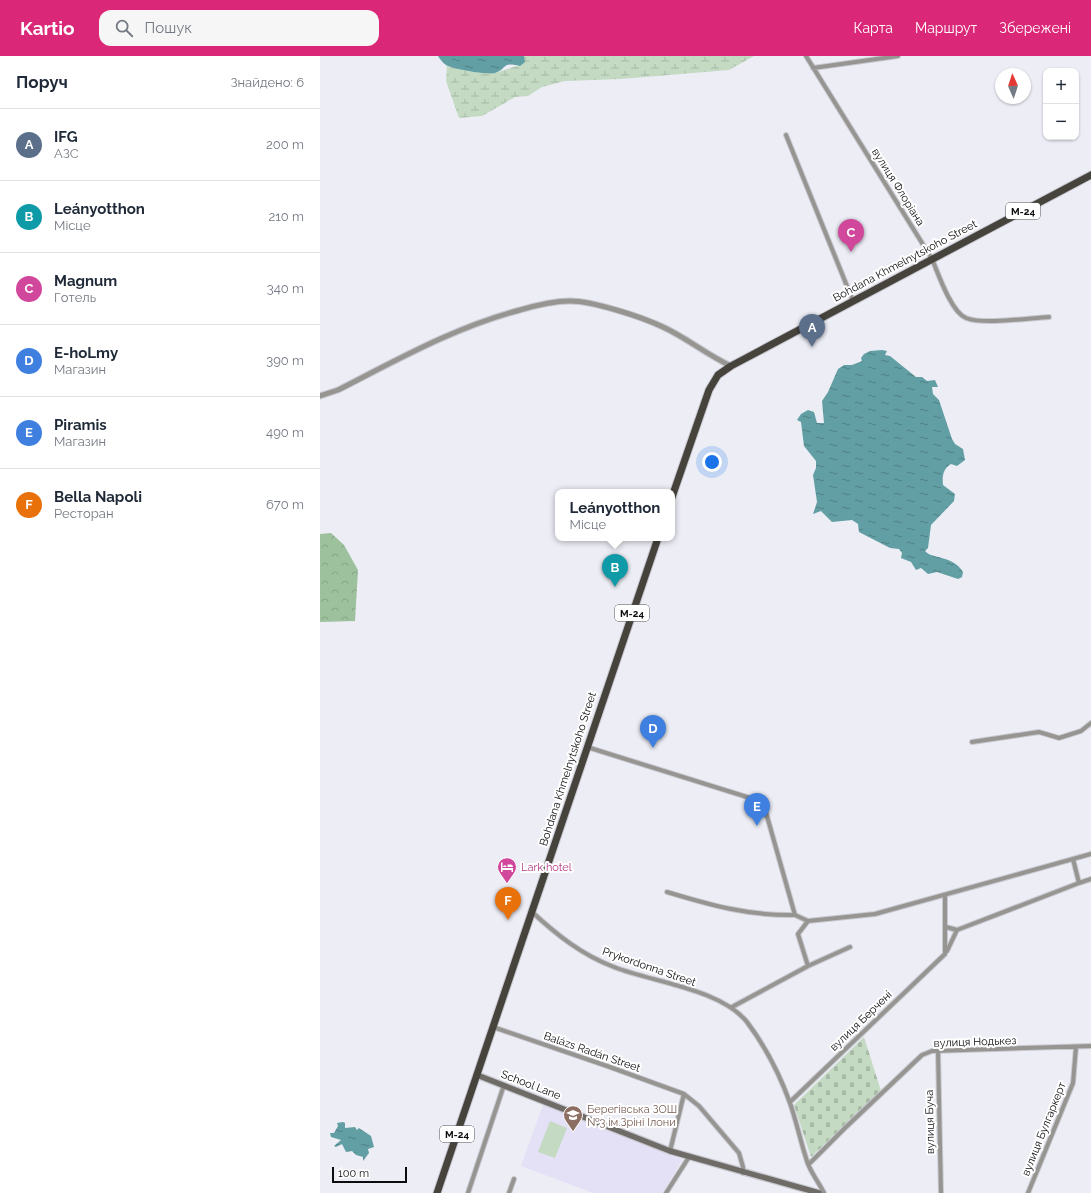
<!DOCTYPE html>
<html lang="uk">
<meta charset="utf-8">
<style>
:root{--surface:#fff;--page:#f6f6f7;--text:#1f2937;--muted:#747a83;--line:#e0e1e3;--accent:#db2777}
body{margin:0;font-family:Raleway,sans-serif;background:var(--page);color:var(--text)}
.controls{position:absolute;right:12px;top:12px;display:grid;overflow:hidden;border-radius:8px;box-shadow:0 1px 3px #0004}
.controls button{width:36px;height:36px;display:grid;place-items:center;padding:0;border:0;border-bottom:1px solid var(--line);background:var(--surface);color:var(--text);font:20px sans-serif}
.compass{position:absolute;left:675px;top:12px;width:36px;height:36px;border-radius:50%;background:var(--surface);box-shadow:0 1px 3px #0004;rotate:357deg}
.scale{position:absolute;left:12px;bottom:10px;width:75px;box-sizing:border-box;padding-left:4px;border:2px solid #0c0c0f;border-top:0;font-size:11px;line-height:14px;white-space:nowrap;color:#0c0c0f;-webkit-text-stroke:3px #fff;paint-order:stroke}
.you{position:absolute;left:392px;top:406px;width:14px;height:14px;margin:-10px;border:3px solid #fff;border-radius:50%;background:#1a73e8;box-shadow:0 0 0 6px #1a73e833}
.badge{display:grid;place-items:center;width:26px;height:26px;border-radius:50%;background:var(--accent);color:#fff;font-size:13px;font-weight:700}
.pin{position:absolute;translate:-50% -33px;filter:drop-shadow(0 1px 2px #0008)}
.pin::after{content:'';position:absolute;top:21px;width:14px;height:12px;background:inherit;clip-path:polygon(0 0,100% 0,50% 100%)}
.popup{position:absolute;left:235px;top:433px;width:120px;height:52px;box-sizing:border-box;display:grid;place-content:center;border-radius:8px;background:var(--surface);filter:drop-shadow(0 1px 3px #0005);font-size:13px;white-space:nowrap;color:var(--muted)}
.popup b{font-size:15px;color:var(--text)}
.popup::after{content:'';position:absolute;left:50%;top:100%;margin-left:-8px;border:8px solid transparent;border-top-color:var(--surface)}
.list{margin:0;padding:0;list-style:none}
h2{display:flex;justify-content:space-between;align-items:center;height:52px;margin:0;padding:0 16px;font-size:17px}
h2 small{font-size:13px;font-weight:400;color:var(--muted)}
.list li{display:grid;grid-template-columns:26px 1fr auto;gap:12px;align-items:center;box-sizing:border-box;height:72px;padding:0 16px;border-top:1px solid var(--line)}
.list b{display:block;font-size:15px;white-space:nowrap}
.list p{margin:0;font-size:13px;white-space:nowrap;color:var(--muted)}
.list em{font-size:13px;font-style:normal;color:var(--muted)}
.icon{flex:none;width:22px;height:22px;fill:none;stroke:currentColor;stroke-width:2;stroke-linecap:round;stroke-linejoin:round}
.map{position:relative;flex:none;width:771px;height:1137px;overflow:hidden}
header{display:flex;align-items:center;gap:24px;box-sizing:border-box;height:56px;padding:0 20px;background:var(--accent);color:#fff}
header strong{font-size:19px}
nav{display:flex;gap:22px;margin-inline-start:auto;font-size:14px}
.search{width:280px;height:36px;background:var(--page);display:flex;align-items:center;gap:10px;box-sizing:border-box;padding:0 14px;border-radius:12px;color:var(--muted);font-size:15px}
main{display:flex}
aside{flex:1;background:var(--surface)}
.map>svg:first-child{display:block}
.education{fill:#e4e0f6}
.forest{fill:url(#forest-crowns)}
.wetland{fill:url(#wetland-marsh)}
.cemetery{fill:url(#cemetery-stones)}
.pitch{fill:#c4dac3}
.water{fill:url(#water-ripples)}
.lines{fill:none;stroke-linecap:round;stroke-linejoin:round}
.minor-casing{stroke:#c8c9d0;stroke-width:6}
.tertiary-casing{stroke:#c8c9d0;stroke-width:7}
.secondary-casing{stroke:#c8c9d0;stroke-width:8}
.trunk-casing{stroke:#c8c9d0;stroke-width:9}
.minor{stroke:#979592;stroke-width:4}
.tertiary{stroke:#979592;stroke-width:5}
.secondary{stroke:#6f6b67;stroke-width:5.5}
.trunk{stroke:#46423c;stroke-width:7}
.labels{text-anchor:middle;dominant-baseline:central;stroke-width:4;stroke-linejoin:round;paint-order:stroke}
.shield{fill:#fff;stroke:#555557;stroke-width:1}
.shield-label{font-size:10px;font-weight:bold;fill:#0c0c0f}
.street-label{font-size:11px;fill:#0c0c0f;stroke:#fff}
.hotel-label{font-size:11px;fill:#b23c85;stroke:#fff;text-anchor:start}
.education-label{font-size:11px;fill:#785e54;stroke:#fff;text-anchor:start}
</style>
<header>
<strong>Kartio</strong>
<div class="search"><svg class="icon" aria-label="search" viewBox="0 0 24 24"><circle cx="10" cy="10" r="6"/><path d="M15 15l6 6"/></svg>Пошук</div>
<nav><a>Карта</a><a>Маршрут</a><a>Збережені</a></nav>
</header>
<main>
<aside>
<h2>Поруч<small>Знайдено: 6</small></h2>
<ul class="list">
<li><span class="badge" style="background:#5c6f8a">A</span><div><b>IFG</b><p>АЗС</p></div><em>200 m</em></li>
<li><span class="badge" style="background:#0f9aa8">B</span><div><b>Leányotthon</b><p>Місце</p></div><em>210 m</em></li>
<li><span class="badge" style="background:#d1479c">C</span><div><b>Magnum</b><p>Готель</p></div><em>340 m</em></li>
<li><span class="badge" style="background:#3f7fe0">D</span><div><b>E-hoLmy</b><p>Магазин</p></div><em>390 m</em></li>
<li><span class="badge" style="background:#3f7fe0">E</span><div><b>Piramis</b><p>Магазин</p></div><em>490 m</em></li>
<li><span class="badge" style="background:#e8710a">F</span><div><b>Bella Napoli</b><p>Ресторан</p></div><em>670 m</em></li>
</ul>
</aside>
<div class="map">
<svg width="771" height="1137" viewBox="0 0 771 1137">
<defs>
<pattern id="forest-crowns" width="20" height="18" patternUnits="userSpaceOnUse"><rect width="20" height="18" fill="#9ec19d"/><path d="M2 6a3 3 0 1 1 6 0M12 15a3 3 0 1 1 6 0" fill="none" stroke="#87a586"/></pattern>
<pattern id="wetland-marsh" width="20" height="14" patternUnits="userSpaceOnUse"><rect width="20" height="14" fill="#c4dac3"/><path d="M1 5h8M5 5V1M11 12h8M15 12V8" fill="none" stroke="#a7baa6"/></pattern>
<pattern id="cemetery-stones" width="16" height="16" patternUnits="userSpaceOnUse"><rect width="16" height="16" fill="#c4dac3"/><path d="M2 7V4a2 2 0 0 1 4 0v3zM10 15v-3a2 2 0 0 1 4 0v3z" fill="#a7baa6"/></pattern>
<pattern id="water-ripples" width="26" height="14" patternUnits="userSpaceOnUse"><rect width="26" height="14" fill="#629fa4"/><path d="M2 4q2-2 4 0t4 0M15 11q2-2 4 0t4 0" fill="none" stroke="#4f8084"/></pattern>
</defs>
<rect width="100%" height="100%" fill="#ecedf5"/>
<path class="education" d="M223 1049 362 1104 342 1137H273L201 1110Z"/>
<path class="forest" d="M11 477 24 489 38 514 35 565 0 566V478Z"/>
<path class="wetland" d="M201 0H434L409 14 301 23 245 25 222 31 208 40 195 41 162 60 139 62 126 25 127 10 155 15 175 17 200 9Z"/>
<path class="cemetery" d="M544 981 561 1035 491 1101 474 1049Z"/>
<path class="pitch" d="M230 1065 247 1072 235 1102 218 1096Z"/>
<path class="water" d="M118 0H204L205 6 200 10C182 5 187 13 175 17 168 19 132 13 126 9 123 7 120 3 118 0Z
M562 294 567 295 565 299 570 300 596 321H602L607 325 615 324 618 331H612L613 338 619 344 632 383 635 388 643 393 645 404 637 410 631 408C623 413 622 420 623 429L635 438 634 445 611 469 608 492 605 495C611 503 633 499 643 516L642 521 638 523 617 516 608 518 601 512 596 514 591 506 581 502 582 497 579 493 570 492 539 476 538 468 532 464 512 466 501 455 493 458 497 446 493 419 496 412V405L484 390 481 366 477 364 481 358 488 354 494 356 497 367H504L502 345 508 336 518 313 524 309H532L542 305 541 302 544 298 550 295Z
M23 1066 25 1067V1072L35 1071 37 1074 39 1072 51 1080 54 1091 48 1093 49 1097 43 1105V1101L36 1099 32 1095 26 1096 22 1088 16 1091 14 1090 21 1084 11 1081 10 1077H14L18 1070 17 1067Z"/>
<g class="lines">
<g class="minor-casing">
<path id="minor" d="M486 0 612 203C618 217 631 256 646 262 663 269 709 262 729 261
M493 12 578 0
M466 79 533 245
M652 686 719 676 739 682 761 675 771 667
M267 691 443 746 475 859 488 865
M759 827 771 823
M347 836C390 849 429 860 475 859
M212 856C237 879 262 899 294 911 332 926 401 933 427 966 445 990 460 1019 470 1047 477 1067 481 1088 488 1108 492 1118 499 1127 504 1137
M626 871 637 874 759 827 753 803
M627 895 637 874
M488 910 530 891
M412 951 488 910 478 878 488 865 555 858 771 798
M173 971 287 1010 364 1038 379 1050 419 1097 423 1111V1117
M618 995 621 1137
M470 1046 625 898V839
M350 1095 364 1038
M489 1108 526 1071 602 999 612 995 771 990
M148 1137 184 1029
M189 1137 194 1123
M346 1137 369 1101
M708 1137 753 1027 756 991"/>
</g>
<g class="tertiary-casing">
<path id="tertiary" d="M0 340 18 334C77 304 135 271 200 254 217 249 233 245 250 245 273 245 322 261 343 271 367 282 387 299 411 310"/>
</g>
<g class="secondary-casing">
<path id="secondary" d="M157 1019 350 1095 499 1137"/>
</g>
<g class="trunk-casing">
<path id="trunk" d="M352 441 389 334 398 319 411 310 771 119
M117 1137 338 482"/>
</g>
<use href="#minor" class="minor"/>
<use href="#tertiary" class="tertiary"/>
<use href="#secondary" class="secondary"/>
<use href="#trunk" class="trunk"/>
</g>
<defs>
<g id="hotel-pin" transform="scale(1)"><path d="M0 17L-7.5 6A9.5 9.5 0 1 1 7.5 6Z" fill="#d1479c" stroke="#fff"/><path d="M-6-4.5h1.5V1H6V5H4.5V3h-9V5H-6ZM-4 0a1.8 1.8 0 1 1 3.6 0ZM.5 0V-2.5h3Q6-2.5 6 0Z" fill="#fff"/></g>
<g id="school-pin" transform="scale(1)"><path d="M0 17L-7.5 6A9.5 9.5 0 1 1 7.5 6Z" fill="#8d6e63" stroke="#fff"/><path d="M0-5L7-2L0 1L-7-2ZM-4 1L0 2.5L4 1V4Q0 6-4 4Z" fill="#fff"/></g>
</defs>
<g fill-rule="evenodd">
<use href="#hotel-pin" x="187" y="811"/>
<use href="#school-pin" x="253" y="1059"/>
</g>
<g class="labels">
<g class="shield">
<rect x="686" y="147" width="34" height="16" rx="3"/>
<rect x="295" y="549" width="34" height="16" rx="3"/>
<rect x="120" y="1070" width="34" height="16" rx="3"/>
</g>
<g class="shield-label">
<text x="703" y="155">М-24</text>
<text x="312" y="557">М-24</text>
<text x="137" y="1078">М-24</text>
</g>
<g class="street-label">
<text transform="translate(578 131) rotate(58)">вулиця Флоріана</text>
<text transform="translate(585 205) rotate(-28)">Bohdana Khmelnytskoho Street</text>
<text transform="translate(248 713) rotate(-72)">Bohdana Khmelnytskoho Street</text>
<text transform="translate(329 911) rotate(19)">Prykordonna Street</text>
<text transform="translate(541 965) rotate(-44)">вулиця Берчені</text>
<text transform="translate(655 986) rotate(-2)">вулиця Нодькез</text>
<text transform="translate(272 996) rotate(19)">Balázs Radán Street</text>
<text transform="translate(211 1029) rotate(21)">School Lane</text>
<text transform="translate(610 1066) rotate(-91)">вулиця Буча</text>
<text transform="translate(724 1073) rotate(-68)">вулиця Булгаркерт</text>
</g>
<g class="hotel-label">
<text x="201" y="811">Lark hotel</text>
</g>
<g class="education-label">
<text x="267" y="1053">Берегівська ЗОШ<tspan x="267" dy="13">№3 ім.Зріні Ілони</tspan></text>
</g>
</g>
</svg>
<div class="controls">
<button>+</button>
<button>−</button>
</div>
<svg class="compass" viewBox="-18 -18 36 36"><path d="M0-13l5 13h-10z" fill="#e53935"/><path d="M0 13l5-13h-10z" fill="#747a83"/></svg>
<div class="scale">100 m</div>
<div class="you"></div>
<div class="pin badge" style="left:492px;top:291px;background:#5c6f8a">A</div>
<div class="pin badge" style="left:295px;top:531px;background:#0f9aa8">B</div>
<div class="popup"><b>Leányotthon</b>Місце</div>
<div class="pin badge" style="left:531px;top:196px;background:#d1479c">C</div>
<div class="pin badge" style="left:333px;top:692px;background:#3f7fe0">D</div>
<div class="pin badge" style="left:437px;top:770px;background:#3f7fe0">E</div>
<div class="pin badge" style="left:188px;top:864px;background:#e8710a">F</div>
</div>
</main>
